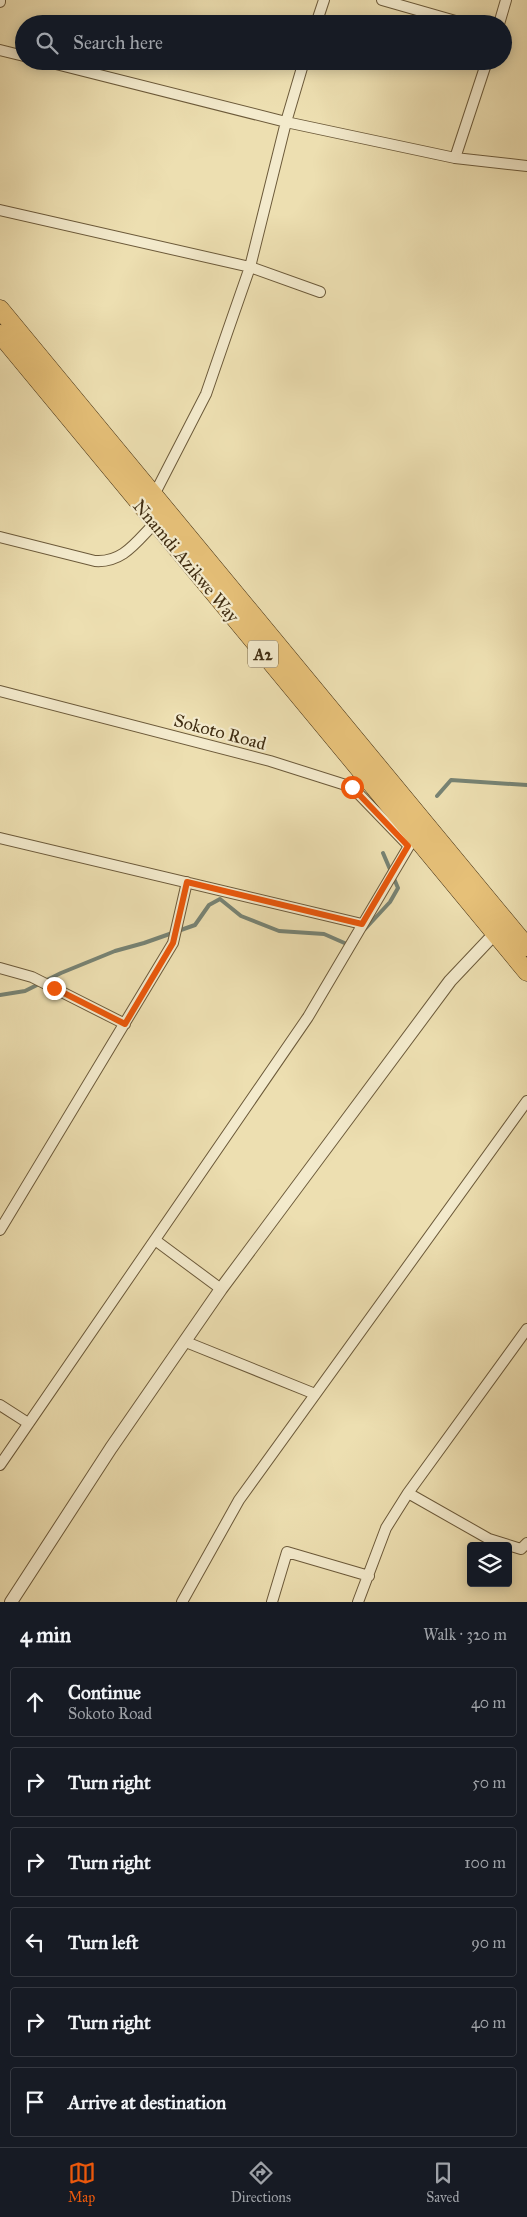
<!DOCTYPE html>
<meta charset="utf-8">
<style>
:root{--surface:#171b24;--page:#242831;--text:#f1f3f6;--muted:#9ea1a6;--line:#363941;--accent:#ea580c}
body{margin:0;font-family:"IM FELL Great Primer",serif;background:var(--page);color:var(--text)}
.controls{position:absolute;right:15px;bottom:15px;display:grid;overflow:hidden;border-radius:5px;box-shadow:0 2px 12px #0003}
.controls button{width:45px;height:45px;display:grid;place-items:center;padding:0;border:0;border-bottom:1px solid var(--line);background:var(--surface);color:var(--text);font:25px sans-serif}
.stop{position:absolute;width:15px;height:15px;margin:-11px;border:4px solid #ea580c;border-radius:50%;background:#fff}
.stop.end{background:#ea580c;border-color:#fff;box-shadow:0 1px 5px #0008}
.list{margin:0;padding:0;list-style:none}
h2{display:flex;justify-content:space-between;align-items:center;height:65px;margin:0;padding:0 20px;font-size:21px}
h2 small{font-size:16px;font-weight:400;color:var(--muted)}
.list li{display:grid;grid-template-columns:32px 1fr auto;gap:15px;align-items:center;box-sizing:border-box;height:70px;margin:0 10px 10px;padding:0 10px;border:1px solid var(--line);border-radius:5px}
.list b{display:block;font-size:19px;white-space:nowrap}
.list p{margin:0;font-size:16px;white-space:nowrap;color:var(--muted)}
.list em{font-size:16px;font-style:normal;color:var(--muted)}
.icon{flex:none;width:28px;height:28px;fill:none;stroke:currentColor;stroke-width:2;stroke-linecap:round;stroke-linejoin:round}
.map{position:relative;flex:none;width:527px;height:1602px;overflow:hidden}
.search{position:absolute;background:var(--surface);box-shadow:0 2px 12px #0003;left:15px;right:15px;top:15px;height:55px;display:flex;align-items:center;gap:12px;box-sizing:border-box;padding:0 18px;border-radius:28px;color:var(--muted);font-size:19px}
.sheet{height:545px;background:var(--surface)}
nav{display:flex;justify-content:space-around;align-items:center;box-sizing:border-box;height:70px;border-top:1px solid var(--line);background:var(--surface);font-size:14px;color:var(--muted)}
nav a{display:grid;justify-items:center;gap:2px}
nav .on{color:var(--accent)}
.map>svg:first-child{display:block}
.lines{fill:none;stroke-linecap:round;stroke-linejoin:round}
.stream{stroke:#778374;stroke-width:4}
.minor-casing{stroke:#6c5a3a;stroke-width:12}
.tertiary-casing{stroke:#6c5a3a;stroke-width:14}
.trunk-casing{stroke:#412e13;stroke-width:19}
.minor{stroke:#f3eacc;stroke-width:10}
.tertiary{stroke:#f3eacc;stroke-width:12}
.trunk{stroke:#e6c078;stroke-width:18}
.route{stroke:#ea580c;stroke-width:6}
.labels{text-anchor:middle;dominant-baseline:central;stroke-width:4.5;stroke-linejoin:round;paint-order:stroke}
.shield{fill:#f3eacc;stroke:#76664a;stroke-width:1}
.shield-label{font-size:16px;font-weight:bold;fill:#412e13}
.street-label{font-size:18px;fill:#412e13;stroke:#f3eacc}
</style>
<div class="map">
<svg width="527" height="1602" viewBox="0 0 527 1602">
<rect width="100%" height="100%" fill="#eddfb1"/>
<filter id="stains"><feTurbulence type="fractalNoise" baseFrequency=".004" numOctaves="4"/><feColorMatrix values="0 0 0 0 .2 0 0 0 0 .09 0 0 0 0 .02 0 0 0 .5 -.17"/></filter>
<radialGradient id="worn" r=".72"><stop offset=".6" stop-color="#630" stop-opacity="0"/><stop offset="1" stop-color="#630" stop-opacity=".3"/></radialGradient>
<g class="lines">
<path class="stream" d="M437 796 451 780 527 785
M365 929 390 902 398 888 383 853
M0 995 25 991 61 973 115 951 144 943 195 925 209 905 220 899 241 916 279 931 324 934 349 945"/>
<g class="minor-casing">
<path id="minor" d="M382 0 466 24
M0 2V0
M316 24 324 0
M499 24 506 0
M0 50 24 56
M44 61 286 122 455 158
M487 61 455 158 527 166
M0 210 250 267 320 292
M153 497 206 394 227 333 250 267 286 122 304 61
M0 537 95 561C123 563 136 542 155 523
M0 691 270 761 352 787 409 846 308 1017 0 1465
M0 838 362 924
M0 968 32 977 125 1024
M0 1230 173 943 187 882
M155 1240 221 1289
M186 1342 315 1394
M0 1405 28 1423
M408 1493 489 1539 521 1549 527 1543
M182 1602 239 1500 527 1101
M272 1602 287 1552 369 1576
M358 1602 386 1528 408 1493 527 1329"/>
</g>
<g class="tertiary-casing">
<path id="tertiary" d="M11 1602 111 1448 221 1289 450 981 501 927"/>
</g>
<g class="trunk-casing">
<path id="trunk" d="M0 309 527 947
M0 334 527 972"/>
</g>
<use href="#minor" class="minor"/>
<use href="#tertiary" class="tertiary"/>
<use href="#trunk" class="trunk"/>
</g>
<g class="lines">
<path class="route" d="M54 988 125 1024 173 943 187 882 362 924 408 846 352 787"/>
</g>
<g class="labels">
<rect class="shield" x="248" y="640.5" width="30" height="27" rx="4"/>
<g class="shield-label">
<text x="263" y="654">A2</text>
</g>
<g class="street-label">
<text transform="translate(186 561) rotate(50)">Nnamdi Azikwe Way</text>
<text transform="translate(220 732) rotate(15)">Sokoto Road</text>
</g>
</g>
<rect width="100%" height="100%" filter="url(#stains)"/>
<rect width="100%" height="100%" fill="url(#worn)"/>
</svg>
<div class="controls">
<button><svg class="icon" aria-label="layers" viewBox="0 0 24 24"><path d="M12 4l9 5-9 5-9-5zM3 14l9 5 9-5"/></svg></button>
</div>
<div class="stop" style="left:352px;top:787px"></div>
<div class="stop end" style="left:54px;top:988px"></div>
<div class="search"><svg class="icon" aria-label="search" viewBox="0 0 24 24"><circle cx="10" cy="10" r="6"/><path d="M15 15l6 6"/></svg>Search here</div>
</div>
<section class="sheet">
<h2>4 min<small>Walk · 320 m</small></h2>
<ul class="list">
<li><svg class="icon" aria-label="ahead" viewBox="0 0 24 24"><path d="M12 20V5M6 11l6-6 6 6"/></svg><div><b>Continue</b><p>Sokoto Road</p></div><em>40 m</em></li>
<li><svg class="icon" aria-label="right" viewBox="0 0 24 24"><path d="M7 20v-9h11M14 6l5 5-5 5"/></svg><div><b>Turn right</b></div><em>50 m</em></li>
<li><svg class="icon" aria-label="right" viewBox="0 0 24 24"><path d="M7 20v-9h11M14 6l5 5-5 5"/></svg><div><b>Turn right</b></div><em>100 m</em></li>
<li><svg class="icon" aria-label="left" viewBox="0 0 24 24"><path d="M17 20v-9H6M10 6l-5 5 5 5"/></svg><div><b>Turn left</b></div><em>90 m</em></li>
<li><svg class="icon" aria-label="right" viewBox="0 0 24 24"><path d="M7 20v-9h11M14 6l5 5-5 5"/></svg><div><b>Turn right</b></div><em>40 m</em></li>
<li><svg class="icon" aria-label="arrive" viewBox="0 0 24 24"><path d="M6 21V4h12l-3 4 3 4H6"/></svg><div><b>Arrive at destination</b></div></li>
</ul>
</section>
<nav>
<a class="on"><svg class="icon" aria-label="map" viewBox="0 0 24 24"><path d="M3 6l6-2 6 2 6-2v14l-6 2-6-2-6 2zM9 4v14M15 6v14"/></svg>Map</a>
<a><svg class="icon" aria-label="directions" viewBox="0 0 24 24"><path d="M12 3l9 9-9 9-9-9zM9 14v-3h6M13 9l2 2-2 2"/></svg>Directions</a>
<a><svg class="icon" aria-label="saved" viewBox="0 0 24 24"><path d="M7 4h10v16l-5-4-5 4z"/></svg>Saved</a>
</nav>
